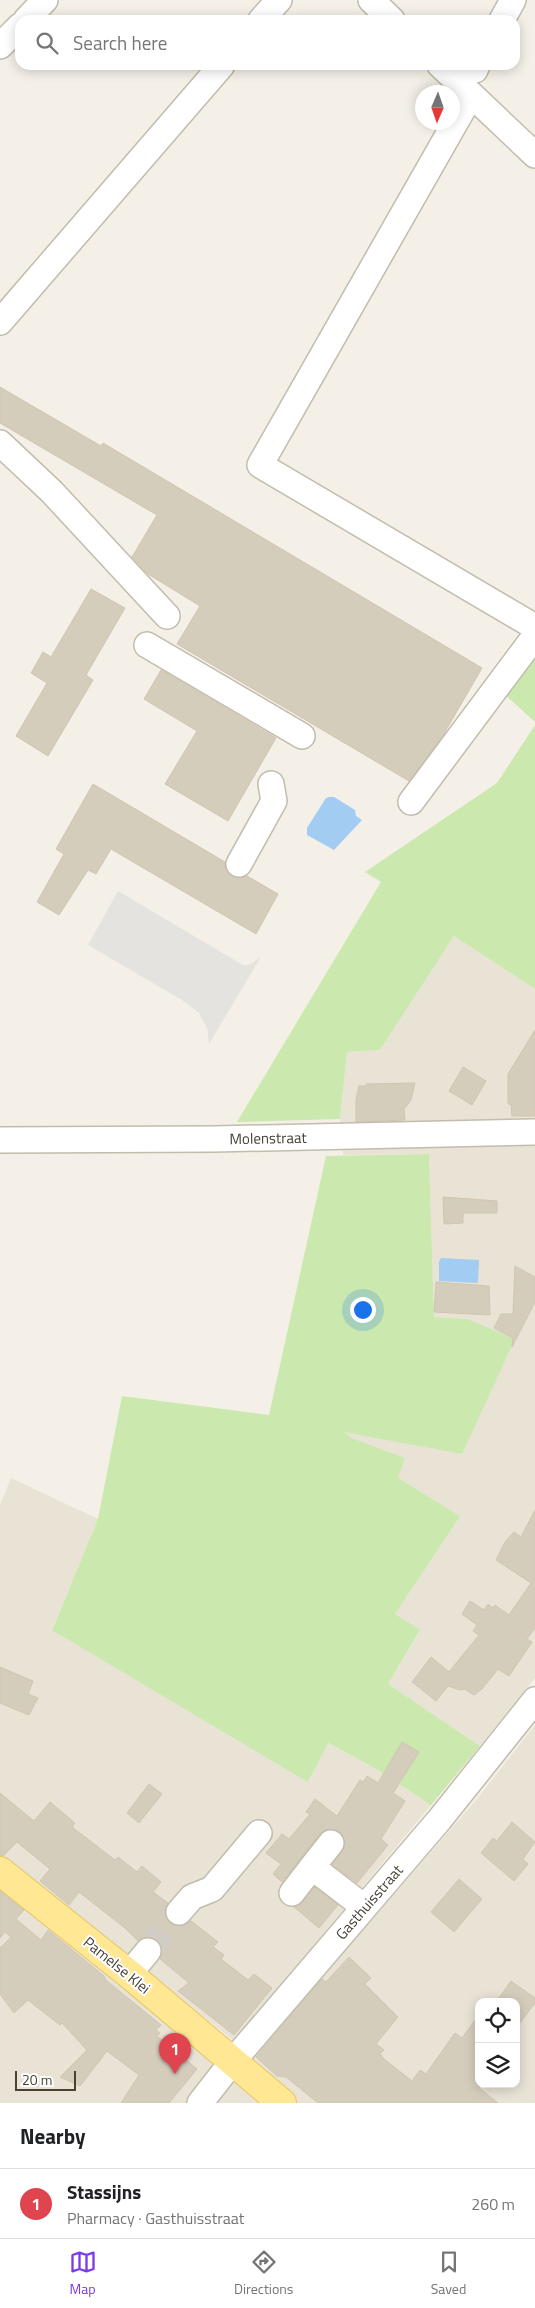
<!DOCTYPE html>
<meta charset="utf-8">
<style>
:root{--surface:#fff;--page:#f2f2f2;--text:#202124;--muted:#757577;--line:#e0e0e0;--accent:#7c3aed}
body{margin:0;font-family:"Titillium Web",sans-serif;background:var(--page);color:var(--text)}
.controls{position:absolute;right:15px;bottom:15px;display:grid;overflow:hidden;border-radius:10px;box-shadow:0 2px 12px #0003}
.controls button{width:45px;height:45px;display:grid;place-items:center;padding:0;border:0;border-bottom:1px solid var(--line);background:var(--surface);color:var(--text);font:25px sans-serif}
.compass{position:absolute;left:415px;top:85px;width:45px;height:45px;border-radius:50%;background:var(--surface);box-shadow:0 2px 12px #0003;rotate:182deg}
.scale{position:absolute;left:15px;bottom:12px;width:61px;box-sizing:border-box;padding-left:5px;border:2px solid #474136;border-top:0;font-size:14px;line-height:18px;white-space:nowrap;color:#474136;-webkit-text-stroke:4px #fff;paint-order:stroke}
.you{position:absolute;left:362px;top:1309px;width:18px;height:18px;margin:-12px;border:4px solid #fff;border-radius:50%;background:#1a73e8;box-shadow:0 0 0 8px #1a73e833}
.badge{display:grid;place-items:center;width:32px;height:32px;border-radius:50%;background:var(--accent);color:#fff;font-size:16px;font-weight:700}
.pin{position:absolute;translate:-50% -41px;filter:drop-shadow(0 1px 2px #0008)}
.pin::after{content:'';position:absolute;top:26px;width:18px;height:15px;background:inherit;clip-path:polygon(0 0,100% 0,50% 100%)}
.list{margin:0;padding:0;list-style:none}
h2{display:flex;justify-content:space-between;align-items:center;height:65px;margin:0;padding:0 20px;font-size:21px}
h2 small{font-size:16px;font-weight:400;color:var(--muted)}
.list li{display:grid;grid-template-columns:32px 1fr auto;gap:15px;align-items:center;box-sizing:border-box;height:70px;padding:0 20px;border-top:1px solid var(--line)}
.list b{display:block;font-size:19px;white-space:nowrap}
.list p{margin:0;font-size:16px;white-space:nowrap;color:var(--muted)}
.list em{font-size:16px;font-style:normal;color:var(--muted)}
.icon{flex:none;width:28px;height:28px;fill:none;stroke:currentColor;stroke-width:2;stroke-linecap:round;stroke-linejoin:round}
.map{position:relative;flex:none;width:535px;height:2103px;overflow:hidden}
.search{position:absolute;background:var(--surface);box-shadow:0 2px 12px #0003;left:15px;right:15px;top:15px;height:55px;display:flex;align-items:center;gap:12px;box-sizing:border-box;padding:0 18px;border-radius:15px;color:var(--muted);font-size:19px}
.sheet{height:135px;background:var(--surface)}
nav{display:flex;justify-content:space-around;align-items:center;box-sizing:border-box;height:70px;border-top:1px solid var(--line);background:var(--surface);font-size:14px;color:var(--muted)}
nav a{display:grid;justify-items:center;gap:2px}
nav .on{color:var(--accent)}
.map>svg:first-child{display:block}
.residential{fill:#e8e3d5;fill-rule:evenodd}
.green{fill:#cbe8af}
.parking{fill:#e5e3df}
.water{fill:#a2ccf1}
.building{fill:#d5cdbc;stroke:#d0c5af}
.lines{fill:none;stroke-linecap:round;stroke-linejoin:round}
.minor-tunnel{stroke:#d1cdc4;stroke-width:25;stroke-dasharray:25 12;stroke-linecap:butt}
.minor-casing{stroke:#c2bcac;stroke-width:28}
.major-casing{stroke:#e5c563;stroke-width:30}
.minor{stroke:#fff;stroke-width:25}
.major{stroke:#ffe794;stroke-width:28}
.labels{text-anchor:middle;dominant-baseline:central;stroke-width:4;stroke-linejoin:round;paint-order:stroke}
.street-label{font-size:15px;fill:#474136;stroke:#fff}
</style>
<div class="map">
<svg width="535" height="2103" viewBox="0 0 535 2103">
<rect width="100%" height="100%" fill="#f4f0e7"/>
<path class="residential" d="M454 936 535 989V1678L480 1746 388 1684 420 1631 395 1614 459 1516 398 1478 405 1458 352 1438 343 1431 462 1454 467 1319 434 1317 429 1154 343 1155 340 1119 347 1052 380 1050Z
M11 1478 98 1519 52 1629 309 1781 327 1743 373 1767 431 1805 234 2041 0 1854V1505Z
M535 1725V2103H0V1888L229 2073 372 1920 477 1799ZM479 2002H516V2084H479Z"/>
<path class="green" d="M535 648V722L502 692Z
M535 725V989L454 936 380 1050 347 1052 340 1119 237 1122 381 882 365 872 497 783Z
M429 1154 434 1317 467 1319 515 1339 462 1454 344 1432 352 1438 405 1458 398 1478 460 1516 395 1614 420 1630 388 1684 480 1746 431 1805 373 1767 328 1743 308 1782 52 1630 98 1519 122 1396 269 1415 326 1156Z"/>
<path class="parking" d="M118 891 243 965H249L261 957 209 1044 207 1028 199 1013 182 1000 88 945Z"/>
<path class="water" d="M329 797H334L355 810 356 816 362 820 334 850 307 835V828L326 798Z
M441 1258 479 1260 478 1283 439 1281V1262Z"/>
<path class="building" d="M0 387 101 446 103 443 482 668 442 737 409 781 177 644 200 606 148 574 132 557 157 515 0 423Z
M91 589 125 608 86 675 93 680 48 756 16 736 47 683 31 673 43 652 51 657Z
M161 670 276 738 228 821 165 784 197 731 144 699Z
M93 784 225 862 226 871 232 876 240 878 247 876 278 894 256 934 111 849 96 874 88 870 59 915 37 902 64 854 56 849Z
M535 1030V1116H512L511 1104H508V1074Z
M463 1067 486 1081 472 1105 449 1091Z
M415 1083 411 1100 404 1109 405 1120 356 1122V1100L359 1086H366V1084Z
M443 1197 497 1201V1213H463V1223L444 1224Z
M515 1266 535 1277V1302L512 1347 513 1338 494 1328 501 1314H513Z
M436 1282 489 1286 490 1315 434 1312Z
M535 1510V1628L527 1639 532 1642 509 1676 498 1669 482 1689 474 1695 465 1689 460 1690 448 1686 436 1701 412 1682 431 1657 449 1672 479 1635 473 1631 477 1625 462 1614 470 1601 484 1610 488 1604 493 1608 495 1605 509 1615 531 1583 496 1560 505 1542 514 1532 521 1537Z
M0 1667 33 1681 28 1694 38 1698 29 1715 0 1703Z
M402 1742 419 1752 393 1793 405 1801 381 1839 388 1845 357 1883 332 1864 345 1845 340 1832 333 1829 325 1830 320 1834 282 1882 273 1874 281 1864 266 1853 282 1834 289 1839 310 1814 306 1812 315 1799 337 1816 360 1780 363 1782 367 1776 378 1783Z
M149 1784 162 1794 139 1823 127 1813Z
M0 1793 34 1821 50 1802 75 1823 72 1827 115 1860 118 1857 137 1872 142 1866 161 1882 153 1892 168 1903 165 1916 169 1922 176 1926H183L191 1921 218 1942 213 1947 224 1955 221 1959 248 1980 254 1974 272 1988 234 2035 178 1991 189 1983 160 1959 162 1946 157 1940 150 1937 138 1941 125 1928 79 1892 69 1905 40 1881 50 1869 17 1842 3 1856H0Z
M512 1822 535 1842 523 1859 528 1864 514 1881 481 1853 493 1838 497 1841Z
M459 1879 482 1899 454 1932 431 1912Z
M315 1887 338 1905 319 1928 294 1907 303 1902Z
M0 1891 24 1910 16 1919 41 1940 48 1930 103 1975 107 1981 161 2025 156 2030 160 2033 157 2036 197 2069 169 2103H121L139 2075 107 2051 80 2086 60 2077 87 2050 62 2023 60 2025 28 2000 14 2013 0 1994V1948L11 1937 5 1932 0 1938Z
M349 1957 371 1978 365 1984 398 2017 376 2044 384 2050 380 2054 384 2059 412 2081 420 2070 426 2074 455 2033 462 2038 479 2015V2088L498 2103H318L286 2077 277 2076 256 2057 322 1979 326 1982Z
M511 1981 535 1998V2003L516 2028V2002H496Z"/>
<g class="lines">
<path class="minor-tunnel" d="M148 1951 179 1912"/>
<g class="minor-casing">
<path id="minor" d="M371 0 392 20
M26 20 45 0
M261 20 279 0
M502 20 513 0
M0 46 20 26
M440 65 535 155
M475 70 477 65
M471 95 260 465 535 627
M0 322 222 65
M0 443 52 492 167 616
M147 645 302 736
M411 802 535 636
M239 864 274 801 271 784
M0 1140 214 1139 535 1132
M331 1843 312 1867 364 1907
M292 1893 312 1867
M179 1912 192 1897 212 1889 259 1833
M129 1974 148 1951
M200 2103 233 2061 440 1819 535 1700"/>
</g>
<g class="major-casing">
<path id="major" d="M0 1871 129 1974 282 2103"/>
</g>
<use href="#minor" class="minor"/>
<use href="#major" class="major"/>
</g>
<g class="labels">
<g class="street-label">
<text transform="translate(268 1138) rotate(-1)">Molenstraat</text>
<text transform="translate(369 1902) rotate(-49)">Gasthuisstraat</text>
<text transform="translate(117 1965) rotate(39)">Pamelse Klei</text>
</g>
</g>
</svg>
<div class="controls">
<button><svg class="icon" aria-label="locate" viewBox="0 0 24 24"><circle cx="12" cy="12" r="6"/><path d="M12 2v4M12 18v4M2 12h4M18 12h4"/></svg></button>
<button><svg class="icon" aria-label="layers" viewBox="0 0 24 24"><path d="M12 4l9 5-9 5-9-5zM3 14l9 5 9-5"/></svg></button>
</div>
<svg class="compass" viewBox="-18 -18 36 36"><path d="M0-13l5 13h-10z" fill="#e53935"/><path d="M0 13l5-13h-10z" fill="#757577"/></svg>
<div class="scale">20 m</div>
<div class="you"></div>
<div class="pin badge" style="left:175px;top:2074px;background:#e0444e">1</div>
<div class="search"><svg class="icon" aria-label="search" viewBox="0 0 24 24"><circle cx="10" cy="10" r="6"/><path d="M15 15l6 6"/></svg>Search here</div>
</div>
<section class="sheet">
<h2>Nearby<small></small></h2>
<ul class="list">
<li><span class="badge" style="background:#e0444e">1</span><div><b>Stassijns</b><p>Pharmacy · Gasthuisstraat</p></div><em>260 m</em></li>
</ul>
</section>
<nav>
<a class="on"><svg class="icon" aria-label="map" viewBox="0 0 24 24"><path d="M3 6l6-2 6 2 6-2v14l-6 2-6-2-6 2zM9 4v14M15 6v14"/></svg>Map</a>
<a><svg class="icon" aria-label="directions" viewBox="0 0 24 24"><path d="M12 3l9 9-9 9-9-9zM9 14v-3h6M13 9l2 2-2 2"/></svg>Directions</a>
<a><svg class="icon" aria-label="saved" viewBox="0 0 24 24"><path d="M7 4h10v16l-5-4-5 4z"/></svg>Saved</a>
</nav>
